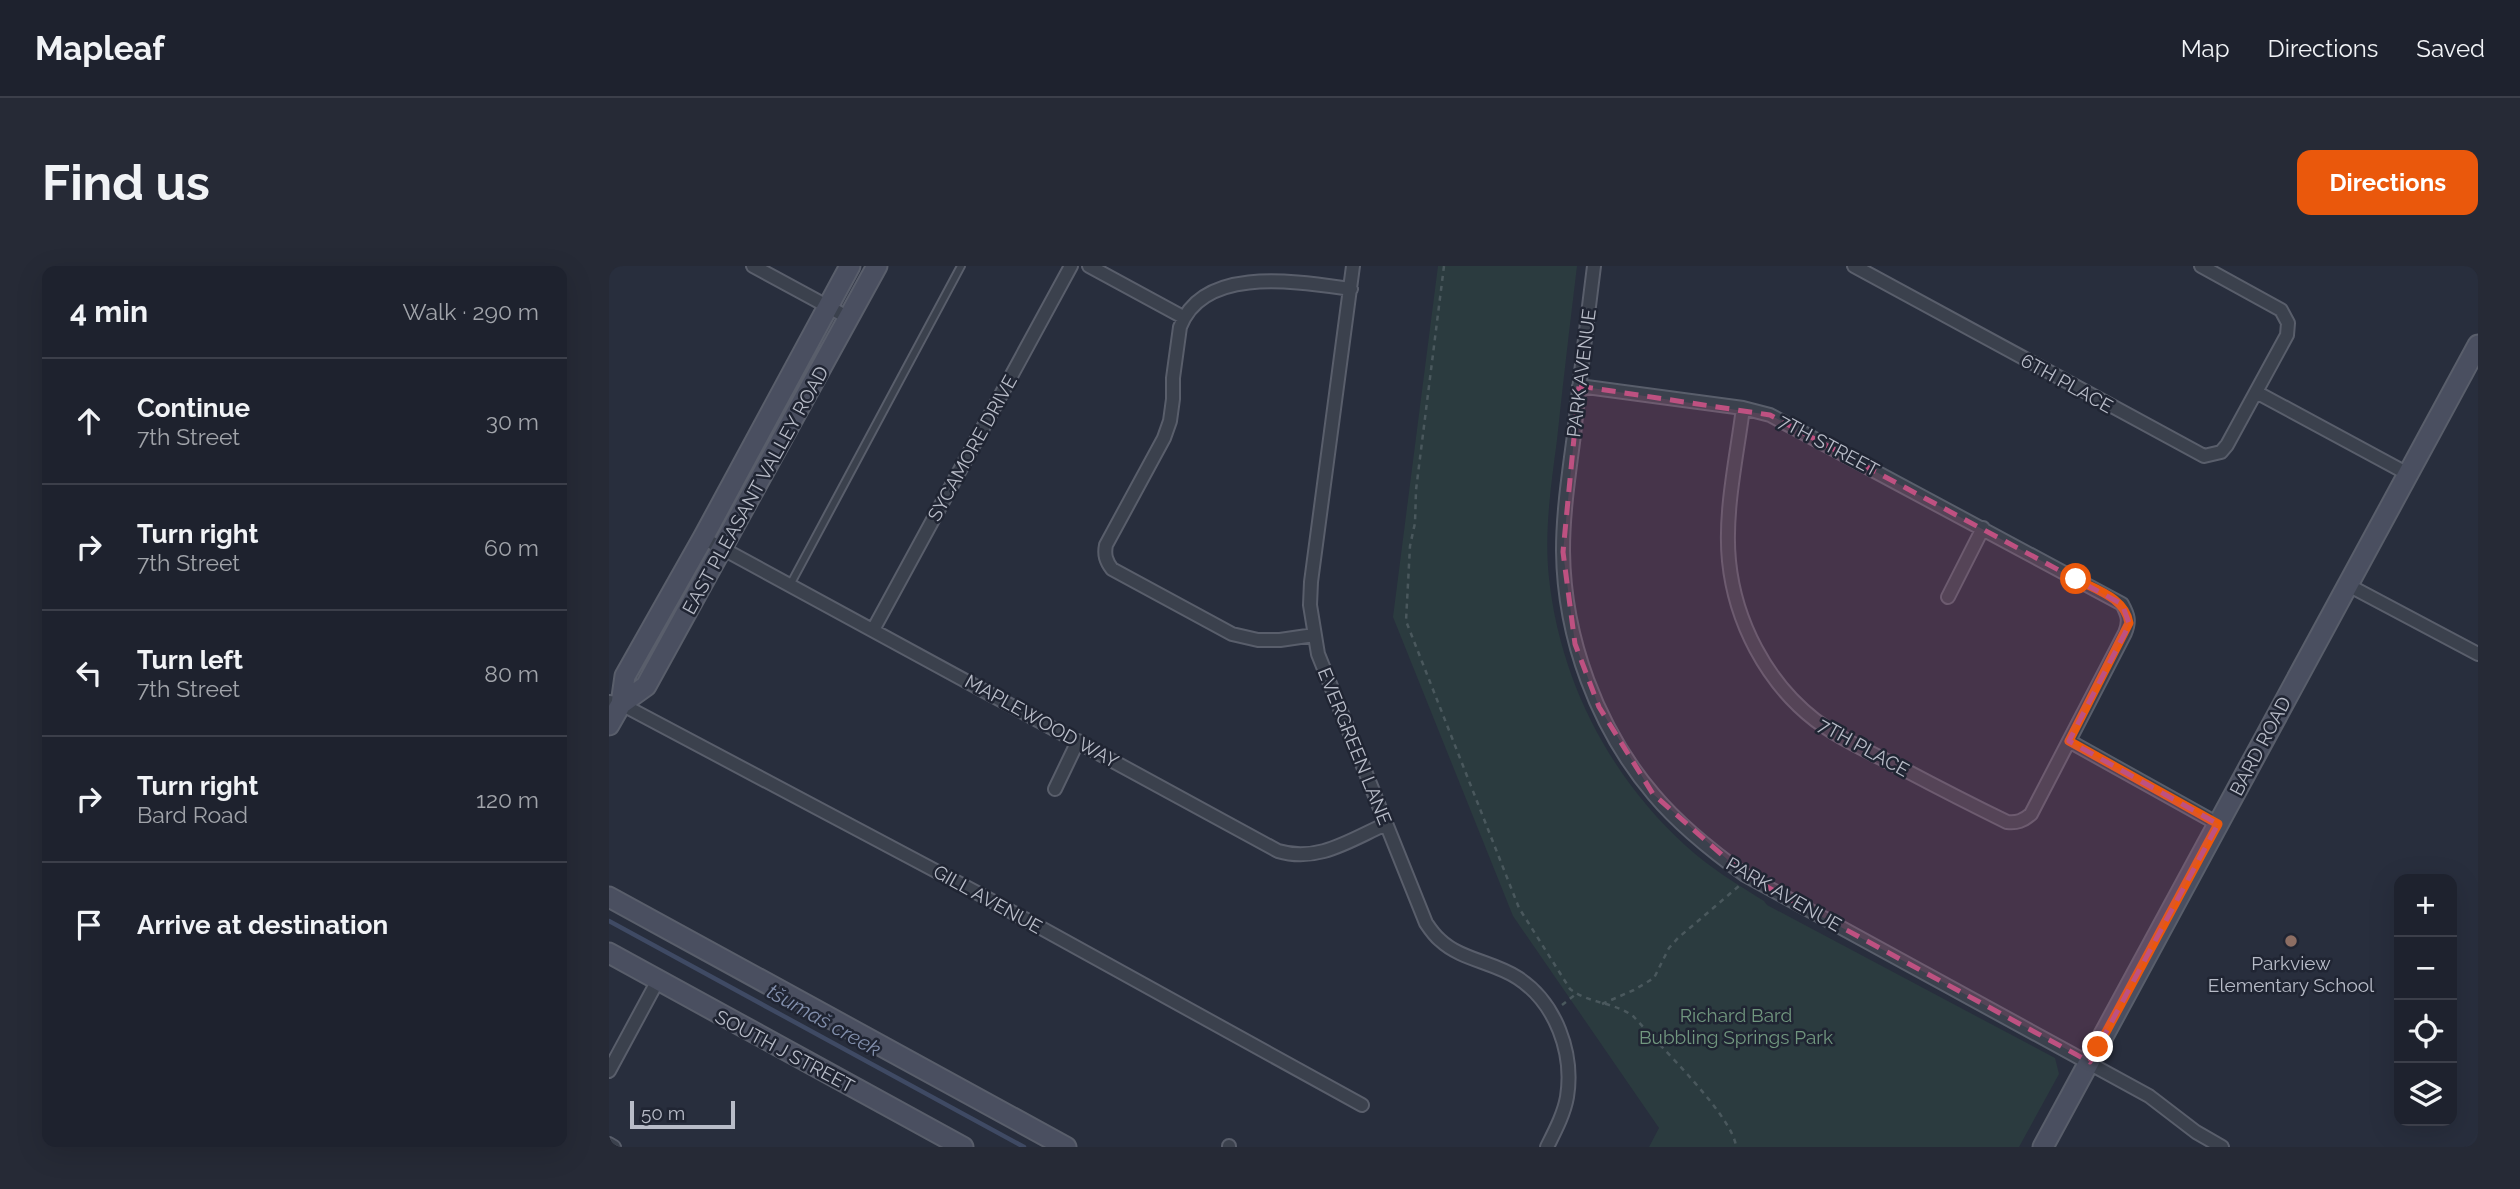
<!DOCTYPE html>
<meta charset="utf-8">
<style>
:root{--surface:#1e222e;--page:#262a36;--text:#f1f3f6;--muted:#a1a4aa;--line:#3c3f4a;--accent:#ea580c}
body{margin:0;font-family:Raleway,sans-serif;background:var(--page);color:var(--text)}
.controls{position:absolute;right:21px;bottom:21px;display:grid;overflow:hidden;border-radius:14px;box-shadow:0 7px 28px #0002}
.controls button{width:63px;height:63px;display:grid;place-items:center;padding:0;border:0;border-bottom:2px solid var(--line);background:var(--surface);color:var(--text);font:35px sans-serif}
.scale{position:absolute;left:21px;bottom:18px;width:105px;box-sizing:border-box;padding-left:7px;border:4px solid #b8bcc8;border-top:0;font-size:19px;line-height:24px;white-space:nowrap;color:#b8bcc8;-webkit-text-stroke:5px #202533;paint-order:stroke}
.stop{position:absolute;width:21px;height:21px;margin:-16px;border:5px solid #ea580c;border-radius:50%;background:#fff}
.stop.end{background:#ea580c;border-color:#fff;box-shadow:0 2px 7px #0008}
.list{margin:0;padding:0;list-style:none}
h2{display:flex;justify-content:space-between;align-items:center;height:91px;margin:0;padding:0 28px;font-size:30px}
h2 small{font-size:23px;font-weight:400;color:var(--muted)}
.list li{display:grid;grid-template-columns:46px 1fr auto;gap:21px;align-items:center;box-sizing:border-box;height:126px;padding:0 28px;border-top:2px solid var(--line)}
.list b{display:block;font-size:26px;white-space:nowrap}
.list p{margin:0;font-size:23px;white-space:nowrap;color:var(--muted)}
.list em{font-size:23px;font-style:normal;color:var(--muted)}
.icon{flex:none;width:38px;height:38px;fill:none;stroke:currentColor;stroke-width:2;stroke-linecap:round;stroke-linejoin:round}
.map{position:relative;flex:none;width:1869px;height:881px;overflow:hidden;border-radius:14px}
header{display:flex;align-items:center;gap:42px;box-sizing:border-box;height:98px;padding:0 35px;background:var(--surface);border-bottom:2px solid var(--line)}
header strong{font-size:33px}
nav{display:flex;gap:38px;margin-inline-start:auto;font-size:24px}
.intro{display:flex;align-items:center;justify-content:space-between;box-sizing:border-box;height:168px;padding:0 42px}
h1{margin:0;font-size:49px}
.button{padding:18px 32px;border-radius:14px;background:var(--accent);color:#fff;font-size:24px;font-weight:700}
main{display:flex;gap:42px;padding:0 42px}
aside{flex:1;background:var(--surface);border-radius:14px;box-shadow:0 7px 28px #0002}
.map>svg:first-child{display:block}
.green{fill:#2b3b3f}
.lines{fill:none;stroke-linecap:round;stroke-linejoin:round}
.stream{stroke:#3f4a64;stroke-width:4.5}
.lane-casing{stroke:#595e6b;stroke-width:10}
.street-casing{stroke:#595e6b;stroke-width:16}
.secondary-casing{stroke:#595e6b;stroke-width:23}
.path{stroke:#4a585d;stroke-width:2.5;stroke-dasharray:5 5;stroke-linecap:butt}
.lane{stroke:#3b414d;stroke-width:6}
.street{stroke:#3b414d;stroke-width:12}
.secondary{stroke:#4a4f60;stroke-width:19}
.route{stroke:#ea580c;stroke-width:9}
.marked{fill:#be5181;fill-opacity:0.2;stroke:#be5181;stroke-width:5;stroke-dasharray:14 9;stroke-linejoin:round}
.education-dot{fill:#8d6e63;stroke:#202533;stroke-width:2.5}
.labels{text-anchor:middle;dominant-baseline:central;stroke-width:5;stroke-linejoin:round;paint-order:stroke}
.street-label{font-size:19px;fill:#b8bcc8;stroke:#202533}
.poi-label{font-size:19px;fill:#b8bcc8;stroke:#202533}
.park-label{font-size:19px;fill:#71977f;stroke:#202533}
.water-label{font-size:21px;font-style:italic;fill:#828fac;stroke:#202533}
</style>
<header>
<strong>Mapleaf</strong>
<nav><a>Map</a><a>Directions</a><a>Saved</a></nav>
</header>
<div class="intro"><h1>Find us</h1><a class="button">Directions</a></div>
<main>
<aside>
<h2>4 min<small>Walk · 290 m</small></h2>
<ul class="list">
<li><svg class="icon" aria-label="ahead" viewBox="0 0 24 24"><path d="M12 20V5M6 11l6-6 6 6"/></svg><div><b>Continue</b><p>7th Street</p></div><em>30 m</em></li>
<li><svg class="icon" aria-label="right" viewBox="0 0 24 24"><path d="M7 20v-9h11M14 6l5 5-5 5"/></svg><div><b>Turn right</b><p>7th Street</p></div><em>60 m</em></li>
<li><svg class="icon" aria-label="left" viewBox="0 0 24 24"><path d="M17 20v-9H6M10 6l-5 5 5 5"/></svg><div><b>Turn left</b><p>7th Street</p></div><em>80 m</em></li>
<li><svg class="icon" aria-label="right" viewBox="0 0 24 24"><path d="M7 20v-9h11M14 6l5 5-5 5"/></svg><div><b>Turn right</b><p>Bard Road</p></div><em>120 m</em></li>
<li><svg class="icon" aria-label="arrive" viewBox="0 0 24 24"><path d="M6 21V4h12l-3 4 3 4H6"/></svg><div><b>Arrive at destination</b></div></li>
</ul>
</aside>
<div class="map">
<svg width="1869" height="881" viewBox="0 0 1869 881">
<rect width="100%" height="100%" fill="#282e3d"/>
<path class="green" d="M829 0H968C961 58 954 116 948 174 942 219 935 266 940 312 951 415 1001 511 1077 580 1101 602 1128 618 1155 635L1158 639 1446 792 1450 808 1410 881H1040L1050 862 904 650 784 351Z"/>
<g class="lines">
<path class="stream" d="M0 655 415 881"/>
<g class="lane-casing">
<path id="lane" d="M181 319 352 0"/>
</g>
<g class="street-casing">
<path id="street" d="M144 0 240 52
M480 0 574 51
M744 0 702 316 701 339 709 388 817 657C821 663 826 670 831 674 852 694 885 696 909 712 947 737 965 787 958 831 955 848 946 865 938 881
M985 0C978 56 971 112 965 169 960 207 954 246 954 285 955 372 988 462 1045 529 1071 560 1104 586 1136 609L1540 830 1587 866 1613 881
M1245 0 1595 190 1612 186 1618 179 1678 69 1679 57 1672 44 1592 0
M970 120 1134 142 1161 149 1513 338C1519 349 1521 355 1516 367L1422 548C1414 555 1408 557 1398 556 1363 539 1328 521 1294 503 1264 488 1233 474 1206 454 1157 416 1126 355 1120 295 1115 246 1128 190 1134 142
M1647 126 1799 208
M94 272 669 585C709 597 741 574 777 558
M1739 319 1869 388
M1339 331 1374 262
M264 364 462 0
M705 369 671 374H649L623 368 503 303C497 295 495 289 497 279L555 172 561 155 564 133V112L571 61C594 0 684 15 742 23
M0 436 12 438 374 630 753 839
M1460 475 1609 558
M446 523 469 475
M0 805 48 716
M0 878 5 881
M620 881V880"/>
</g>
<g class="secondary-casing">
<path id="secondary" d="M12 438 37 420 268 0
M0 459 12 438 16 410 94 272 241 0
M0 631 457 881
M0 687 354 881
M1434 881 1869 79"/>
</g>
<path class="path" d="M835 0 807 224 806 257 801 280 797 355 910 642 961 723C980 738 1007 736 1025 751 1048 777 1125 851 1127 881
M993 738 1025 724 1045 712 1060 682 1069 672 1130 620
M953 739 967 728"/>
<use href="#lane" class="lane"/>
<use href="#street" class="street"/>
<use href="#secondary" class="secondary"/>
</g>
<g class="lines">
<path class="route" d="M1467 313C1488 324 1516 332 1520 357L1460 475 1609 558 1489 781"/>
</g>
<path class="marked" d="M970 120 1161 149 1513 338 1520 357 1516 367 1460 475 1609 558 1481 796 1136 609 1044 528 990 441 966 378 954 286Z"/>
<circle class="education-dot" cx="1682" cy="675" r="7"/>
<g class="labels">
<g class="street-label">
<text transform="translate(972 107) rotate(-83)">PARK AVENUE</text>
<text transform="translate(1458 117) rotate(29)">6TH PLACE</text>
<text transform="translate(1220 179) rotate(28)">7TH STREET</text>
<text transform="translate(363 182) rotate(-61)">SYCAMORE DRIVE</text>
<text transform="translate(146 224) rotate(-61)">EAST PLEASANT VALLEY ROAD</text>
<text transform="translate(433 455) rotate(29)">MAPLEWOOD WAY</text>
<text transform="translate(746 480) rotate(68)">EVERGREEN LANE</text>
<text transform="translate(1651 480) rotate(-62)">BARD ROAD</text>
<text transform="translate(1255 481) rotate(29)">7TH PLACE</text>
<text transform="translate(1175 628) rotate(30)">PARK AVENUE</text>
<text transform="translate(379 633) rotate(29)">GILL AVENUE</text>
<text transform="translate(176 785) rotate(28)">SOUTH J STREET</text>
</g>
<g class="poi-label">
<text x="1682" y="697">Parkview<tspan x="1682" dy="22">Elementary School</tspan></text>
</g>
<g class="park-label">
<text x="1127" y="749">Richard Bard<tspan x="1127" dy="22">Bubbling Springs Park</tspan></text>
</g>
<g class="water-label">
<text transform="translate(215 754) rotate(29)">tšumaš creek</text>
</g>
</g>
</svg>
<div class="controls">
<button>+</button>
<button>−</button>
<button><svg class="icon" aria-label="locate" viewBox="0 0 24 24"><circle cx="12" cy="12" r="6"/><path d="M12 2v4M12 18v4M2 12h4M18 12h4"/></svg></button>
<button><svg class="icon" aria-label="layers" viewBox="0 0 24 24"><path d="M12 4l9 5-9 5-9-5zM3 14l9 5 9-5"/></svg></button>
</div>
<div class="scale">50 m</div>
<div class="stop" style="left:1467px;top:313px"></div>
<div class="stop end" style="left:1489px;top:781px"></div>
</div>
</main>
